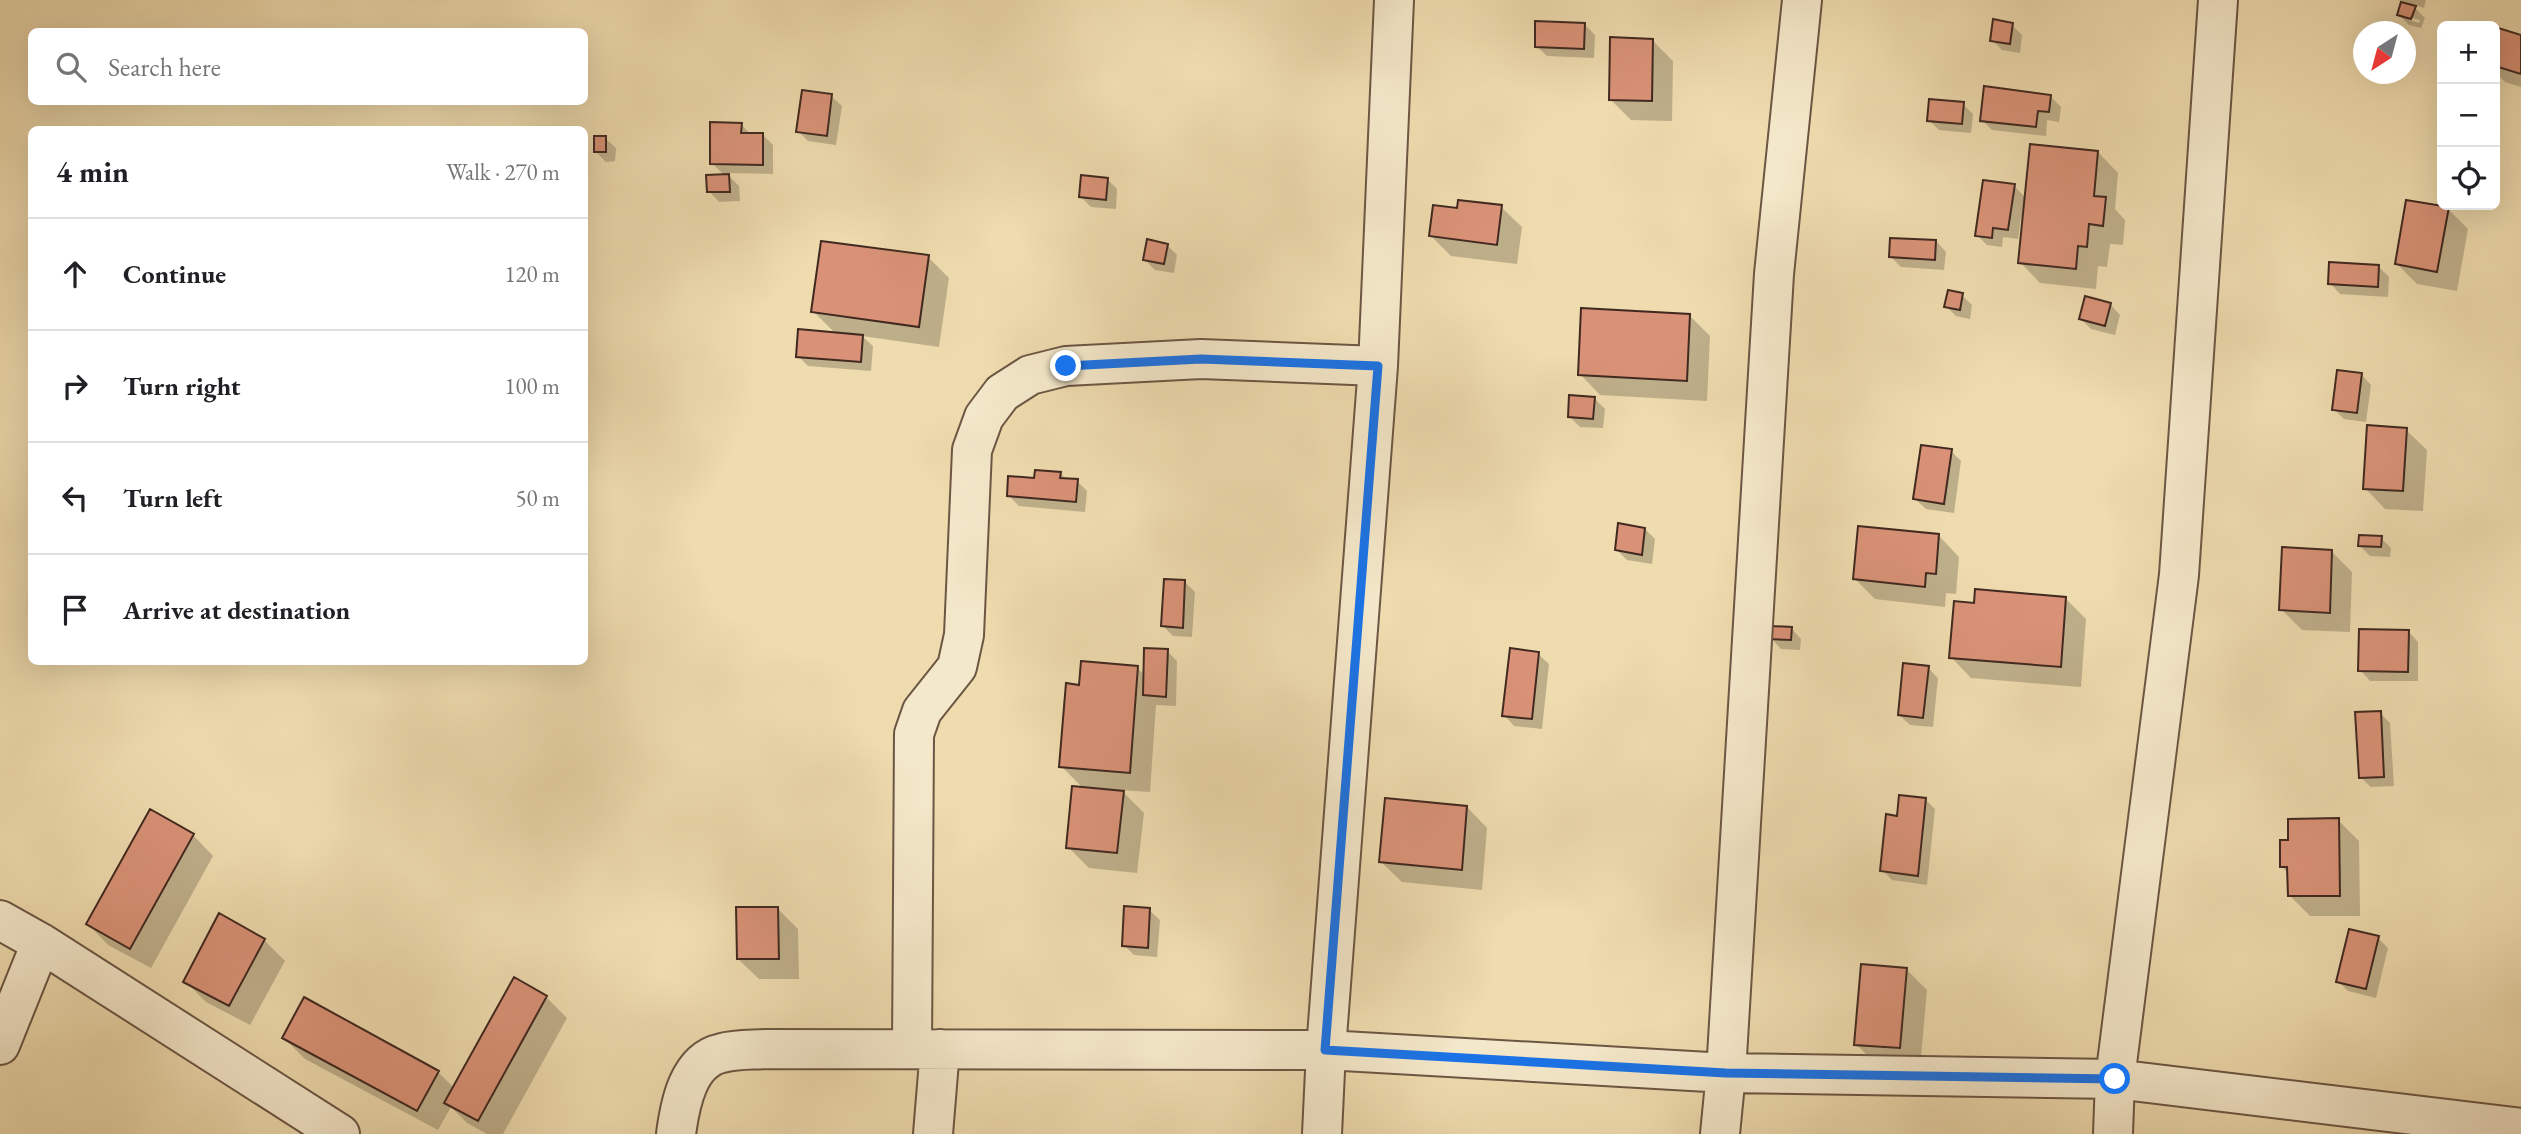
<!DOCTYPE html>
<meta charset="utf-8">
<style>
:root{--surface:#fff;--page:#f2f2f2;--text:#202124;--muted:#757577;--line:#e0e0e0}
body{margin:0;font-family:"EB Garamond",serif;background:var(--page);color:var(--text)}
.controls{position:absolute;right:21px;top:21px;display:grid;overflow:hidden;border-radius:10px;box-shadow:0 7px 28px #0002}
.controls button{width:63px;height:63px;display:grid;place-items:center;padding:0;border:0;border-bottom:2px solid var(--line);background:var(--surface);color:var(--text);font:35px sans-serif}
.compass{position:absolute;left:2353px;top:21px;width:63px;height:63px;border-radius:50%;background:var(--surface);box-shadow:0 7px 28px #0002;rotate:216deg}
.stop{position:absolute;width:21px;height:21px;margin:-16px;border:5px solid #1a73e8;border-radius:50%;background:#fff}
.stop.end{background:#1a73e8;border-color:#fff;box-shadow:0 2px 7px #0008}
.list{margin:0;padding:0;list-style:none}
h2{display:flex;justify-content:space-between;align-items:center;height:91px;margin:0;padding:0 28px;font-size:30px}
h2 small{font-size:23px;font-weight:400;color:var(--muted)}
.list li{display:grid;grid-template-columns:46px 1fr auto;gap:21px;align-items:center;box-sizing:border-box;height:112px;padding:0 28px;border-top:2px solid var(--line)}
.list b{display:block;font-size:26px;white-space:nowrap}
.list em{font-size:23px;font-style:normal;color:var(--muted)}
.icon{flex:none;width:38px;height:38px;fill:none;stroke:currentColor;stroke-width:2;stroke-linecap:round;stroke-linejoin:round}
.map{position:relative;flex:none;width:2521px;height:1134px;overflow:hidden}
.search{position:absolute;background:var(--surface);box-shadow:0 7px 28px #0002;left:28px;top:28px;width:560px;height:77px;display:flex;align-items:center;gap:18px;box-sizing:border-box;padding:0 24px;border-radius:10px;color:var(--muted);font-size:26px}
.panel{position:absolute;background:var(--surface);box-shadow:0 7px 28px #0002;left:28px;top:126px;width:560px;height:539px;border-radius:10px}
.map>svg:first-child{display:block}
.shadow{fill:#0003;fill-rule:evenodd}
.building{fill:#d99277;stroke:#412920;stroke-width:2}
.lines{fill:none;stroke-linecap:round;stroke-linejoin:round}
.minor-casing{stroke:#6c5644;stroke-width:42}
.minor{stroke:#f4e8ca;stroke-width:38}
.route{stroke:#1a73e8;stroke-width:9}
</style>
<div class="map">
<svg width="2521" height="1134" viewBox="0 0 2521 1134">
<rect width="100%" height="100%" fill="#eedbae"/>
<filter id="stains"><feTurbulence type="fractalNoise" baseFrequency=".00286" numOctaves="4"/><feColorMatrix values="0 0 0 0 .2 0 0 0 0 .09 0 0 0 0 .02 0 0 0 .5 -.17"/></filter>
<radialGradient id="worn" r=".72"><stop offset=".6" stop-color="#630" stop-opacity="0"/><stop offset="1" stop-color="#630" stop-opacity=".3"/></radialGradient>
<path class="shadow" d="M2398 0H2426L2424 8 2411 4 2425 18 2421 28 2409 25 2399 15 2403 2ZM2409 17 2420 20 2419 23 2409 20Z
M1585 25 1595 35 1594 58 1547 56 1536 46Z
M2012 25 2022 35 2020 53 2002 50 1992 40Z
M2495 29 2521 37V87L2505 82 2495 72Z
M1652 40 1673 61 1672 121 1631 120 1610 99Z
M831 96 842 106 836 145 808 141 798 131Z
M2050 96 2061 107 2059 122 2047 120 2046 136 1992 130 1982 120Z
M1963 104 1973 114 1971 133 1939 130 1929 120Z
M741 124 751 135H763L773 145V174L726 173 739 186 740 201 719 202 709 191 725 176 712 163Z
M605 138 616 148 615 161 606 162 596 152Z
M2098 152 2118 173 2115 209 2125 220 2123 245 2110 244 2107 267 2098 266 2096 289 2040 283 2020 262 2024 218 2021 217 2018 239 2003 237 2002 247 1987 245 1977 235 2014 186 2026 198Z
M1107 179 1117 189 1116 209 1091 207 1081 197Z
M1501 207 1522 227 1517 264 1451 256 1431 236Z
M2448 209 2468 229 2457 291 2417 284 2397 264Z
M1936 241 1946 252 1944 270 1901 267 1891 257Z
M1167 245 1177 255 1174 273 1155 270 1145 260Z
M928 257 949 278 939 347 862 336 873 346 871 371 808 366 798 356 836 334 813 311Z
M2378 266 2389 277 2388 297 2340 294 2330 283Z
M1962 295 1972 305 1970 319 1956 316 1946 306Z
M2110 304 2120 315 2115 335 2091 329 2081 319Z
M1689 315 1710 336 1707 401 1600 395 1580 374Z
M2361 374 2371 385 2366 422 2344 419 2334 409Z
M1594 398 1605 409 1603 428 1580 427 1570 417Z
M2406 430 2427 450 2423 511 2385 509 2365 488Z
M1951 451 1961 461 1954 513 1926 509 1915 499Z
M1060 473 1067 480 1077 481 1087 491 1085 512 1019 506 1009 496 1036 479Z
M1645 529 1655 539 1652 564 1627 560 1617 550Z
M1939 536 1959 557 1956 594 1946 593 1945 607 1875 599 1855 579Z
M2381 538 2391 548 2390 557 2370 556 2360 546Z
M2332 552 2352 572 2350 632 2302 630 2281 609Z
M1185 582 1195 592 1192 637 1173 636 1163 626Z
M2065 598 2086 619 2081 687 1971 678 1951 657Z
M1791 628 1801 639 1800 650 1781 649 1771 638Z
M2408 631 2418 642V681H2370L2360 670Z
M1167 651 1177 661 1176 706 1156 705 1150 792 1121 790 1144 813 1137 873 1089 868 1068 847 1084 789 1061 766 1081 687 1137 668 1146 676Z
M1538 654 1549 664 1542 729 1514 726 1504 715Z
M1928 668 1938 678 1933 727 1910 725 1899 715Z
M2380 713 2390 723 2394 786 2371 787 2360 777Z
M1925 799 1935 809 1927 885 1892 880 1882 870Z
M1467 807 1487 828 1482 890 1402 882 1381 862Z
M2338 820 2359 841 2360 916H2310L2289 895V874L2282 867 2290 841Z
M193 835 213 856 151 968 108 945 88 924Z
M778 909 798 929 799 979H759L738 959Z
M1149 910 1160 920 1157 957 1134 955 1124 945Z
M2378 938 2388 948 2376 998 2348 991 2338 981Z
M264 940 285 961 250 1025 206 1002 185 981Z
M1907 970 1927 990 1920 1068 1877 1065 1856 1044Z
M546 997 567 1018 503 1134H487L467 1123 451 1107 438 1130 305 1059 284 1038 305 999 438 1072 454 1088Z"/>
<path class="building" d="M2401 2 2416 6 2411 19 2397 15Z
M1993 19 2013 23 2010 44 1990 41Z
M1535 21 1585 23 1584 49 1535 47Z
M2495 27 2521 35V74L2495 66Z
M1610 37 1653 39 1652 101 1609 100Z
M1984 86 2051 95 2049 112 2038 111 2036 127 1980 121Z
M802 90 832 94 827 136 796 132Z
M1929 99 1964 102 1962 124 1927 121Z
M710 122 742 123 741 133H763V165L710 164Z
M594 136H606V152H594Z
M2030 144 2098 151 2094 196 2106 197 2103 226 2089 224 2087 247 2078 246 2076 269 2018 263Z
M729 174 730 192H707L706 175Z
M1081 175 1108 178 1106 200 1079 197Z
M1983 180 2015 184 2008 230 1993 228 1992 238 1975 236Z
M1458 200 1502 205 1497 245 1429 236 1433 205 1457 208Z
M2406 200 2449 207 2437 272 2395 264Z
M1890 238 1936 240 1935 260 1889 257Z
M1147 239 1168 244 1164 264 1143 260Z
M821 241 929 255 919 327 811 312Z
M2329 262 2379 265 2378 287 2328 284Z
M1948 290 1963 293 1960 310 1944 307Z
M2085 296 2111 303 2105 326 2079 319Z
M1581 308 1690 314 1687 381 1578 375Z
M798 329 863 335 861 362 796 357Z
M2337 370 2362 373 2357 413 2332 410Z
M1569 395 1595 397 1593 419 1568 417Z
M2367 425 2407 428 2403 491 2363 489Z
M1921 445 1952 449 1944 504 1913 499Z
M1035 470 1061 472 1060 478 1078 479 1076 502 1007 496 1008 476 1034 478Z
M1618 523 1645 528 1642 555 1615 550Z
M1858 526 1939 534 1936 574 1926 573 1925 587 1853 579Z
M2359 535 2382 536 2381 547 2358 546Z
M2282 547 2332 550 2330 613 2279 610Z
M1164 579 1185 580 1183 628 1161 626Z
M1975 589 2066 597 2061 667 1949 658 1954 601 1974 603Z
M1770 626 1792 627 1791 640 1769 639Z
M2359 629 2409 630 2408 672 2358 671Z
M1144 648 1168 649 1166 697 1143 695Z
M1510 648 1539 652 1532 719 1502 716Z
M1081 661 1138 666 1130 773 1059 767 1066 683 1079 685Z
M1903 663 1929 666 1923 718 1898 715Z
M2381 711 2384 777 2359 778 2355 712Z
M1072 786 1124 791 1117 853 1066 848Z
M1899 795 1926 798 1918 876 1880 871 1886 814 1897 816Z
M1385 798 1467 806 1462 870 1379 862Z
M150 809 194 834 130 949 86 924Z
M2339 818 2340 896H2288L2287 867H2280V840H2288V819Z
M1124 906 1150 908 1148 948 1122 946Z
M736 907H778L779 959H737Z
M219 913 265 939 229 1006 183 982Z
M2349 929 2379 936 2366 989 2336 982Z
M1861 964 1907 968 1900 1048 1854 1045Z
M514 977 547 996 478 1121 444 1103Z
M304 997 439 1071 417 1111 282 1038Z"/>
<g class="lines">
<g class="minor-casing">
<path id="minor" d="M0 920 41 943 340 1134
M0 1045 41 943
M912 1049 914 734 922 711 957 667 964 635 972 450 984 417 1002 393 1030 375 1066 366 1201 359 1378 366
M676 1134C680 1104 688 1060 722 1053 736 1049 752 1050 766 1049L1326 1050 1726 1073 2115 1079 2521 1128
M933 1134 940 1049
M1322 1134 1326 1050 1378 366 1394 0
M1720 1134 1726 1073 1774 274 1802 0
M2113 1134 2115 1079 2179 575 2218 0"/>
</g>
<use href="#minor" class="minor"/>
</g>
<g class="lines">
<path class="route" d="M1066 366 1201 359 1378 366 1325 1050 1726 1073 2115 1079"/>
</g>
<rect width="100%" height="100%" filter="url(#stains)"/>
<rect width="100%" height="100%" fill="url(#worn)"/>
</svg>
<div class="controls">
<button>+</button>
<button>−</button>
<button><svg class="icon" aria-label="locate" viewBox="0 0 24 24"><circle cx="12" cy="12" r="6"/><path d="M12 2v4M12 18v4M2 12h4M18 12h4"/></svg></button>
</div>
<svg class="compass" viewBox="-18 -18 36 36"><path d="M0-13l5 13h-10z" fill="#e53935"/><path d="M0 13l5-13h-10z" fill="#757577"/></svg>
<div class="stop" style="left:2115px;top:1079px"></div>
<div class="stop end" style="left:1066px;top:366px"></div>
<div class="search"><svg class="icon" aria-label="search" viewBox="0 0 24 24"><circle cx="10" cy="10" r="6"/><path d="M15 15l6 6"/></svg>Search here</div>
<section class="panel">
<h2>4 min<small>Walk · 270 m</small></h2>
<ul class="list">
<li><svg class="icon" aria-label="ahead" viewBox="0 0 24 24"><path d="M12 20V5M6 11l6-6 6 6"/></svg><div><b>Continue</b></div><em>120 m</em></li>
<li><svg class="icon" aria-label="right" viewBox="0 0 24 24"><path d="M7 20v-9h11M14 6l5 5-5 5"/></svg><div><b>Turn right</b></div><em>100 m</em></li>
<li><svg class="icon" aria-label="left" viewBox="0 0 24 24"><path d="M17 20v-9H6M10 6l-5 5 5 5"/></svg><div><b>Turn left</b></div><em>50 m</em></li>
<li><svg class="icon" aria-label="arrive" viewBox="0 0 24 24"><path d="M6 21V4h12l-3 4 3 4H6"/></svg><div><b>Arrive at destination</b></div></li>
</ul>
</section>
</div>
